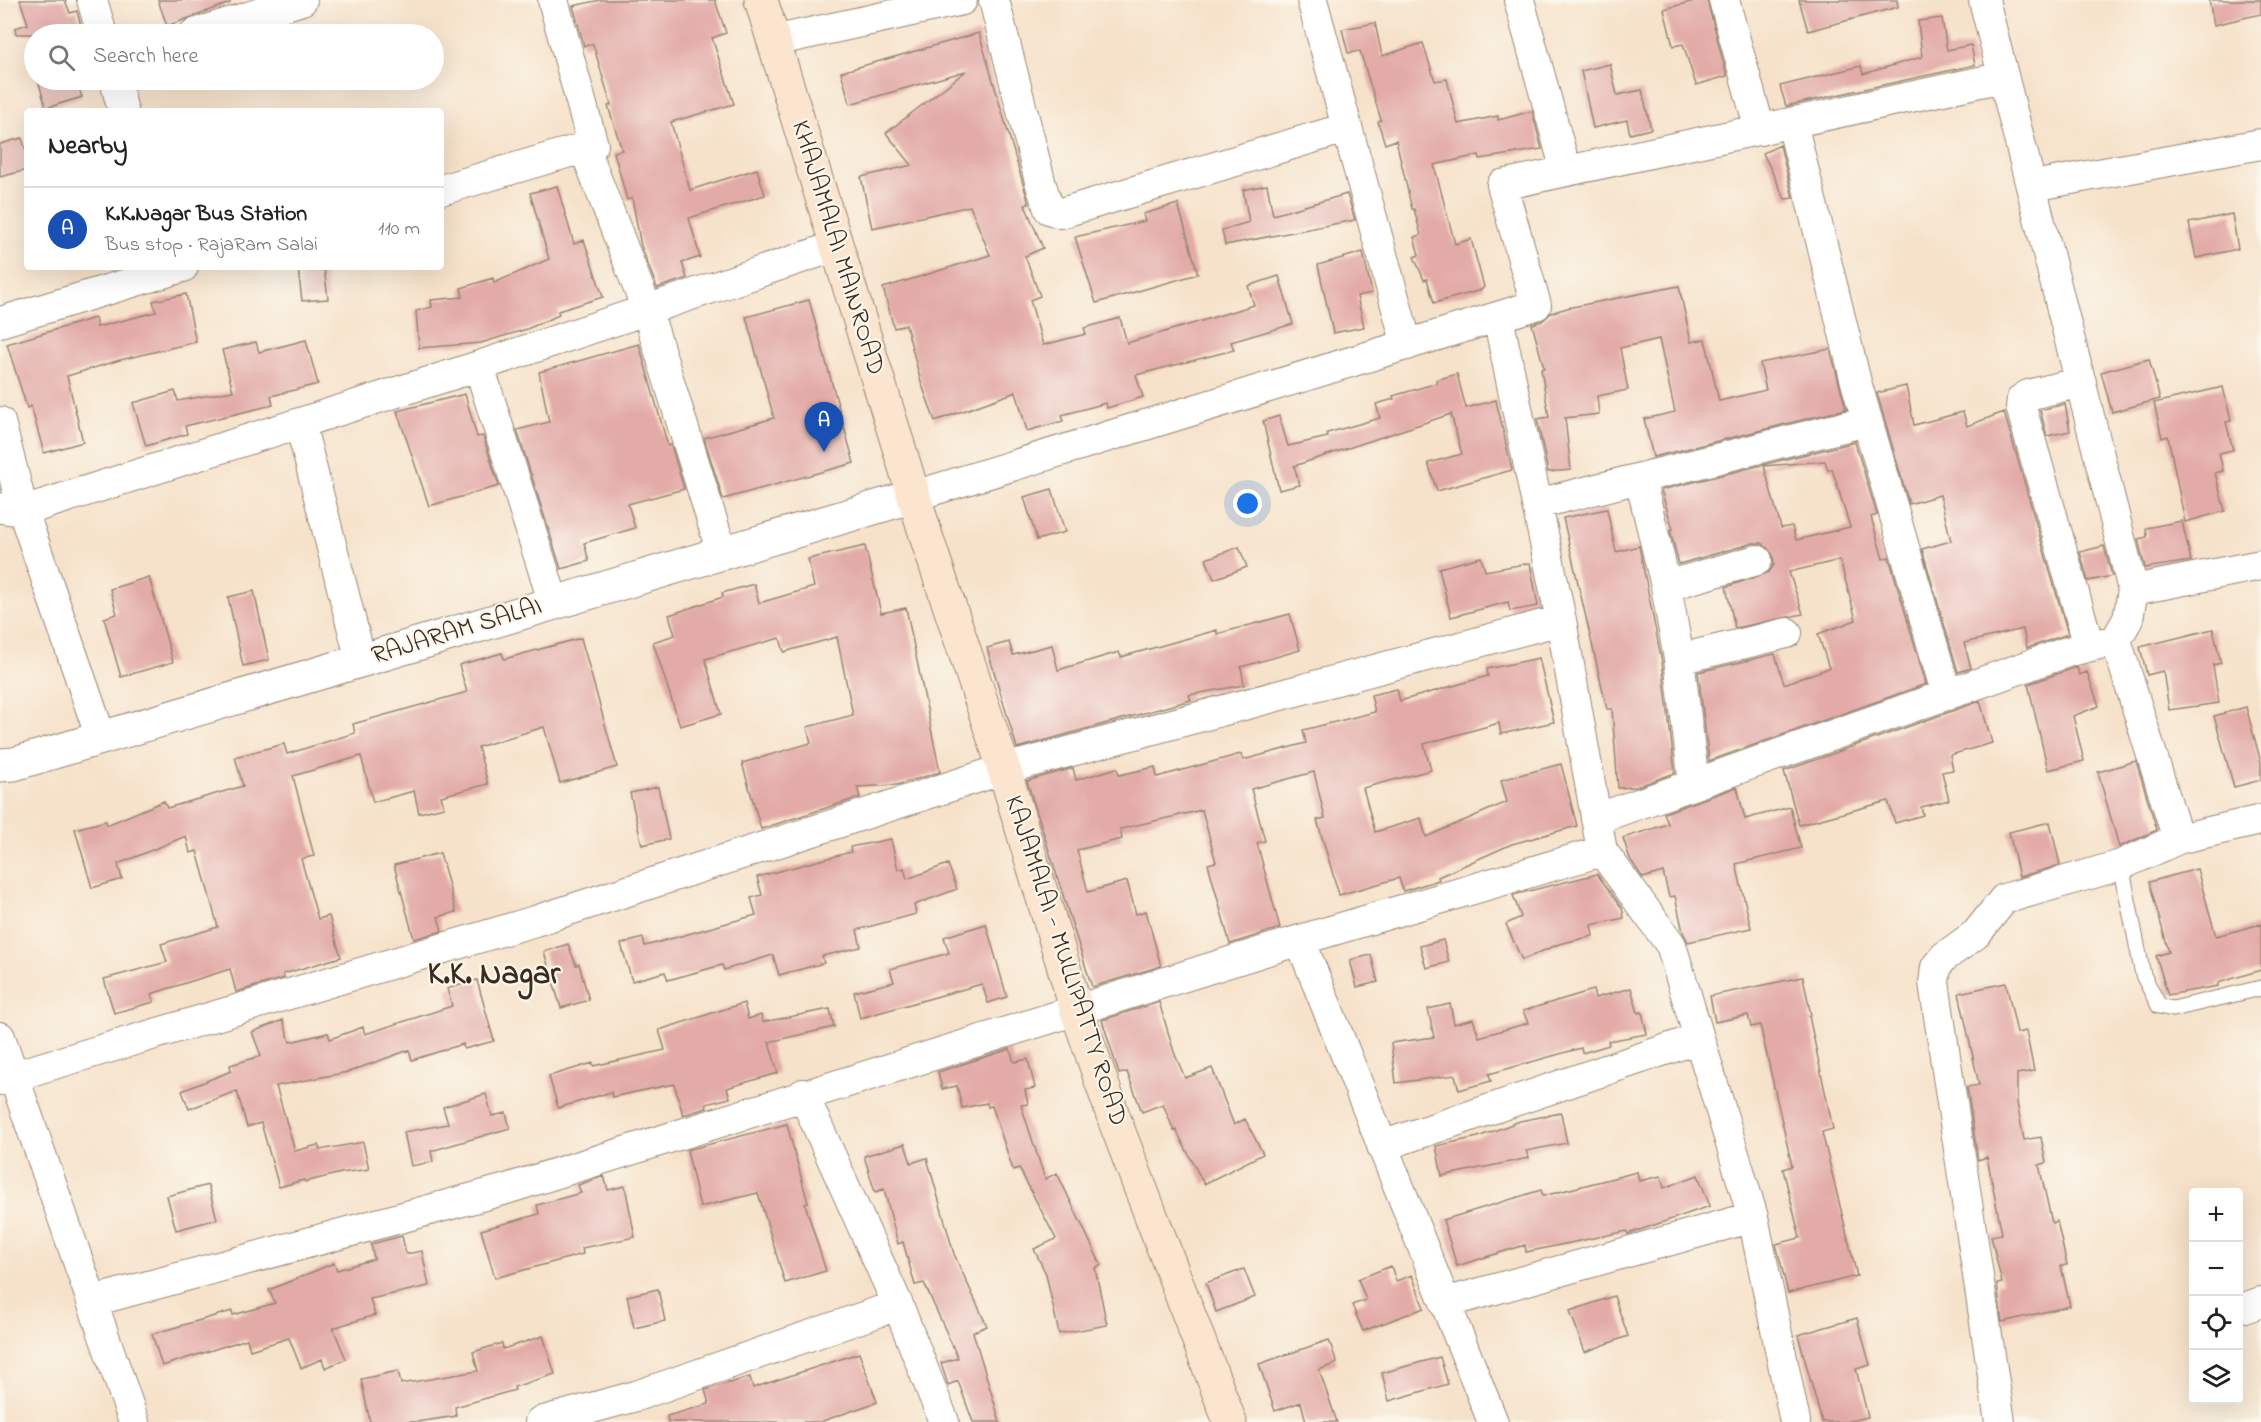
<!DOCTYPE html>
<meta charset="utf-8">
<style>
:root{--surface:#fff;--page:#f6f6f6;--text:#222;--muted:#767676;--line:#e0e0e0;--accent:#ea580c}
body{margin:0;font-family:"Indie Flower",sans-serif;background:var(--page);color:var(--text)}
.controls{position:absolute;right:18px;bottom:18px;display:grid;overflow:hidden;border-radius:6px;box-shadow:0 6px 24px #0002}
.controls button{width:54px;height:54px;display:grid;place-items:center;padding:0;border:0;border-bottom:2px solid var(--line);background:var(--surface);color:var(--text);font:30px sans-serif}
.you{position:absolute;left:1248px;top:504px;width:21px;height:21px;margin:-15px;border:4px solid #fff;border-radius:50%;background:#1a73e8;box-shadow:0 0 0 9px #1a73e833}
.badge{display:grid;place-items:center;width:39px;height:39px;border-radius:50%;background:var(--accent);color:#fff;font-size:20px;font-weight:700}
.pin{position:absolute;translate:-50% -50px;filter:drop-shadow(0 2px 3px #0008)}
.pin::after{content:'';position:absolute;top:32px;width:21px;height:18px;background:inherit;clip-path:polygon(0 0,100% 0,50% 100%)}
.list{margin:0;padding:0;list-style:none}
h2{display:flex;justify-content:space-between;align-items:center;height:78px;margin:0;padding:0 24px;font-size:26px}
h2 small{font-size:20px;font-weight:400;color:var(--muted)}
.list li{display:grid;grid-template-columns:39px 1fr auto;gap:18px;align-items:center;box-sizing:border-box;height:84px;padding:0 24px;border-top:2px solid var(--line)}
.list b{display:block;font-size:22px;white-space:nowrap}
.list p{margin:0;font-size:20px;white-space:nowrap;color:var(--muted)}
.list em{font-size:20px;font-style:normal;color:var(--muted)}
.icon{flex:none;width:33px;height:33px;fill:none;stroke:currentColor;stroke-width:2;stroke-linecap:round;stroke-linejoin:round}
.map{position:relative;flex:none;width:2261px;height:1422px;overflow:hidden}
.search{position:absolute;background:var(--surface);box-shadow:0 6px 24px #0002;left:24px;top:24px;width:420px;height:66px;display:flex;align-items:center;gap:15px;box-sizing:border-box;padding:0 21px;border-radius:33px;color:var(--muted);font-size:22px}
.panel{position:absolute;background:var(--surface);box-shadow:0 6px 24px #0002;left:24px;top:108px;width:420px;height:162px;border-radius:6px}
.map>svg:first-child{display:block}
.building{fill:#e3aba8;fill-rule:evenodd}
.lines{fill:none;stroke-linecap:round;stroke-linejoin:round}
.service-casing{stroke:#988674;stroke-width:17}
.minor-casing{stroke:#988674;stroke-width:32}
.tertiary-casing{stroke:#988674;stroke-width:35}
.secondary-casing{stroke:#988674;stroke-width:35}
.service{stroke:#fff;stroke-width:15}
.minor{stroke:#fff;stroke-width:30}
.tertiary{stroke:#fff;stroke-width:33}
.secondary{stroke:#fbe5cf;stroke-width:33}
.labels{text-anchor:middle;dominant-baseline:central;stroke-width:4.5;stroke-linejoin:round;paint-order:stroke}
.street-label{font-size:26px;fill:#3b2a1e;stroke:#fbf7ec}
.district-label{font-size:32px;font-weight:bold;fill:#3b2a1e;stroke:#fbf7ec}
</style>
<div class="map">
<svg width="2261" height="1422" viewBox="0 0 2261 1422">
<rect width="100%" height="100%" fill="#fbf7ec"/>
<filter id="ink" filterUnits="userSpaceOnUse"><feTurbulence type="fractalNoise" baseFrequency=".0167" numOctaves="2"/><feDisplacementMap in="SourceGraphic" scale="12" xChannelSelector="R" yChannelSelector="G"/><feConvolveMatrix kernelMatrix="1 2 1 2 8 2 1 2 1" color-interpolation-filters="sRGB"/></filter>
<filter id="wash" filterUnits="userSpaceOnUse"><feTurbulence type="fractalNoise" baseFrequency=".008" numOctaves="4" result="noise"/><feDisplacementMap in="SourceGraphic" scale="24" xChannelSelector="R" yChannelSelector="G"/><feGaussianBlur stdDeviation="1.35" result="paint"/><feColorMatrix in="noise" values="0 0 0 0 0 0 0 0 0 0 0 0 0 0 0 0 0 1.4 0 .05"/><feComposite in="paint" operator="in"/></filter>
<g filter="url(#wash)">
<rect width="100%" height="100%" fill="#f6e2ca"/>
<g id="blocks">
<path class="building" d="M20 0H65L70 13 77 11 83 34H16L15 28 28 24Z
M158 0H230V3L167 26Z
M600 0H715L726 33 712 38 734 104 671 122 690 190 757 169 765 195 689 218 700 257 682 263 687 278 657 288 641 246 632 198 627 200 614 152 622 150 608 106 611 105 593 44 584 46 573 6Z
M1698 0H1707L1727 76 1696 85 1683 44 1673 46 1664 9Z
M1799 0H1897L1898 7 1808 31Z
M2209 0H2261V14L2214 25Z
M1942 18 1947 50 1971 45 1975 65 1786 106 1780 86 1861 66 1863 74 1922 57 1918 21Z
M1375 23 1382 56 1423 43 1435 81 1447 79 1458 124 1498 116V120L1532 111 1542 149 1480 159 1479 155 1434 165 1455 244 1471 239 1484 287 1481 290 1434 303 1427 279 1424 280 1414 257 1419 255 1414 237 1421 235 1414 209H1412L1396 140 1385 144 1378 122 1381 120 1360 51 1348 53 1342 29Z
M979 33 1029 204 1025 205 1043 248 1025 256 1040 296 1030 300 1043 345 1086 334 1084 328 1120 318 1127 343 1198 322 1254 305 1248 286 1279 276 1293 324 1231 342 1234 350 1136 375 1143 397 1107 408 1106 403 1062 415 1063 421 1027 431 1016 392 935 421 921 382 906 325 894 328 883 288 990 255 970 206 872 228 861 177 912 165 886 133 966 71 850 104 841 72Z
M1610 64 1617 95 1642 90 1651 129 1630 134 1627 120 1593 128 1581 71Z
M38 80H76L82 97 46 108Z
M22 138 27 154V170L0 177V144Z
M1780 145 1793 198 1785 199 1763 153Z
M1267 185 1273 215 1347 194 1355 220 1225 245 1222 230 1249 222 1243 190Z
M557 186 574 244 584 240 603 297 558 311 559 315 527 329 481 343 419 348 416 311 432 307 431 300 463 297 461 288 493 278 494 283 549 259 530 193Z
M1178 204 1198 274 1096 303 1075 237 1145 221 1143 214Z
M2232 214 2238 249 2196 258 2189 223Z
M1363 252 1372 293 1357 296 1364 327 1333 333 1318 265Z
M298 267H324L328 299 302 301Z
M1679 286 1691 342 1705 339 1719 401 1766 390 1760 363 1830 349 1846 409 1653 457 1644 419 1675 412 1659 339 1620 348 1628 390 1597 396 1599 414 1565 418 1571 470 1548 472 1537 419 1549 417 1541 369 1544 368 1532 324 1542 321 1551 313 1567 308Z
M186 294 196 342 120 360 67 376 83 442 44 453 31 406 27 408 7 344 95 318 97 327 156 312 153 301Z
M809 300 854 463 723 499 704 438 774 418 746 317Z
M306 340 318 384 271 396 273 405 185 426 187 434 146 446 133 403 175 391 178 401 233 391 222 350 256 342 259 352Z
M639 344 668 446 671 445 684 489 628 504 635 528 584 543 589 561 561 569 517 430 549 422 539 372Z
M2149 359 2160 399 2112 412 2101 372Z
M1457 374 1466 408 1496 400 1512 470 1437 491 1428 463 1462 454 1451 414 1294 466 1300 485 1279 490 1263 421 1279 416 1288 446 1328 437 1327 433 1380 418 1376 404 1394 399 1393 396 1437 383 1436 380Z
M1906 386 1914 425 1963 412 1967 426 2004 412 2068 634 2027 648 2023 629 1964 643 1971 668 1958 672 1922 549 1951 541 1940 495 1909 504 1877 393Z
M2223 387 2231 421 2226 422 2233 450 2219 453 2223 471 2215 473 2225 511 2185 522 2168 436 2162 438 2154 403Z
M465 394 477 437 483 436 499 486 429 506 397 411Z
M2065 404 2070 431 2047 436 2040 410Z
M1855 442 1877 515 1871 517 1883 559 1889 557 1926 684 1709 761 1698 672 1775 654 1784 684 1829 668 1818 634 1856 620 1840 560 1789 572 1803 614 1735 628 1726 587 1769 572 1774 565 1773 555 1762 543H1753L1679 564 1670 530 1673 529 1661 490ZM1825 461 1828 470 1832 469 1850 527 1796 540 1792 526 1781 528 1764 466Z
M1052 489 1065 532 1037 540 1024 497Z
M1607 509 1616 552 1639 546 1662 662 1675 773 1636 787 1618 788 1612 709H1607L1563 518Z
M2182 521 2191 561 2145 568 2138 539 2147 537 2146 528Z
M865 546 881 613 906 608 940 772 897 785 857 787 860 797 761 829 742 763 811 743 807 727 853 715 837 637 784 652 780 638 705 659 721 714 680 726 653 642 675 635 669 615 723 597 722 593 754 584 759 603 814 587 808 559Z
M2104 546 2112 576 2088 581 2080 552Z
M1239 547 1247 567 1214 579 1206 559Z
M1481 557 1485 571 1530 563 1538 606 1510 611 1508 602 1451 617 1439 568Z
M149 577 173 662 121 677 104 618 117 614 110 589Z
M254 591 269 660 243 666 228 597Z
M1290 614 1300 650 1241 667 1244 685 1189 695 1191 700 1017 748 987 648 1009 642 1013 655 1052 645 1058 670 1119 652 1121 657 1217 630V634Z
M2213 629 2221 663 2213 665 2219 703 2169 710 2163 671 2147 675 2140 647Z
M581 638 617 767 560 783 544 727 478 747 488 784 441 796 444 807 419 813 414 791 373 802 361 756 293 776 314 856 301 859 318 919 329 916 341 957 283 974 284 978 236 992 230 969 151 994 154 1002 114 1013 104 979 167 962 161 944 218 927 197 851 190 853 186 836 118 864 122 879 92 888 75 829 106 821 107 825 164 801 167 808 243 786 235 757 284 744 287 754 355 733 353 724 467 692 459 665 502 653 504 659Z
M1539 658 1554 722 1501 734 1499 723 1424 744 1431 770 1363 788 1375 832 1421 818 1426 837 1507 802 1501 780 1561 764 1577 826 1512 844 1438 877 1439 880 1403 891 1399 878 1339 895 1317 820 1325 818 1314 772 1251 789 1265 841 1257 843 1280 928 1230 944 1208 864 1216 862 1202 810 1120 829 1122 839 1077 850 1088 892 1127 881 1136 914 1146 911 1161 966 1092 987 1027 781 1073 768 1076 780 1117 768 1119 775 1155 767 1157 777 1241 754 1243 760 1306 743 1303 730 1375 712 1371 695 1397 689 1400 701 1488 676 1487 669Z
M2077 667 2079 675 2087 672 2099 706 2073 716 2084 761 2048 770 2028 684Z
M1980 701 1992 743 1950 755 1953 770 1942 772 1949 800 1921 807 1923 815 1895 823 1888 801 1799 825 1784 771Z
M2246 707 2261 762V780L2234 787 2214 716Z
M2136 761 2157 830 2119 847 2098 772Z
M658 787 669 839 642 845 630 793Z
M1737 787 1745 819 1790 807 1801 848 1736 864 1751 928 1688 942 1683 932 1675 896 1669 897 1663 872 1643 878 1630 859 1623 838 1668 824 1664 813Z
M2050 822 2060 865 2019 877 2009 832Z
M891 839 898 870 904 868 907 879 948 864 957 889 914 905 916 914 857 930 861 947 822 956 824 963 779 975 773 955 724 970 722 965 668 980 665 972 632 981 621 944 643 938 645 946 756 915 751 898 762 895 757 877 851 852 850 847Z
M440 853 456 912 438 917 442 931 414 939 394 865Z
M2197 869 2216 936 2261 924V970L2218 983V986L2168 995 2156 956 2169 952 2149 882Z
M1597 874 1622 908 1624 918 1591 925 1593 936 1559 944 1522 960 1506 924 1521 917 1513 895Z
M986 924 1007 997 988 1003 982 984 860 1018 854 992 894 982 890 969 949 953 944 937Z
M1443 940 1449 962 1426 968 1420 946Z
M568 944 576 965 579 964 589 1000 561 1008 544 952Z
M1371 955 1378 982 1357 987 1350 960Z
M1803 977 1811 1015 1809 1016 1833 1129 1822 1132 1857 1276 1788 1293 1776 1244 1800 1238 1783 1169 1792 1166 1760 1025 1751 1027 1748 1015 1715 1022 1710 996Z
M477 980 494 1041 464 1049 463 1044 412 1060 409 1050 348 1072 276 1086 295 1151 318 1145 320 1150 363 1142 369 1169 341 1173 305 1182 304 1180 279 1187 261 1123 247 1127 237 1091 189 1109 182 1091 231 1071 230 1065 261 1056 252 1032 283 1020 290 1042 328 1033 330 1039 363 1027 365 1034 452 1006 447 989Z
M2006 983 2017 1033 2026 1031 2034 1071 2017 1074V1103L2024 1140 2041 1137 2046 1163 2039 1165 2052 1223 2057 1221 2067 1265 2061 1266 2070 1306 2002 1322 1997 1284 2002 1283 1991 1236 2002 1234 1987 1157 1978 1160 1967 1087 1979 1085 1959 993Z
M1631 988 1638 1013 1642 1012 1647 1034 1608 1041 1609 1045 1582 1053 1581 1048 1489 1074 1491 1081 1459 1090 1455 1075 1396 1083 1391 1043 1434 1037 1428 1009 1450 1004 1454 1024 1473 1019 1479 1037 1528 1023 1523 1011 1593 990 1595 998Z
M1159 1002 1174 1052 1185 1078 1212 1068 1234 1125 1245 1119 1263 1154 1204 1184 1176 1130 1174 1131 1163 1104 1142 1112 1127 1072 1119 1074 1102 1020Z
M744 1003 748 1019 761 1015 763 1022 830 1009 834 1027 769 1042 778 1073 727 1088 730 1098 706 1104 707 1108 683 1115 674 1084 612 1097 611 1092 558 1108 549 1076 593 1063V1066L665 1050 659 1030Z
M1010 1049 1014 1062 1028 1059 1035 1088 1025 1090 1028 1104 1021 1105 1045 1179 1057 1173 1101 1265 1095 1268 1107 1325 1059 1334 1046 1274 1034 1249 1056 1239 1019 1168 1013 1170 992 1106 988 1107 987 1103 962 1108 957 1086 942 1089 938 1072Z
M486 1094 492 1116 506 1113 510 1128 431 1151 433 1162 411 1166 404 1132 448 1124 443 1107Z
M1561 1113 1567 1143 1526 1151 1529 1158 1442 1176 1436 1146 1478 1137 1520 1121Z
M787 1124 808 1203 805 1204 826 1271 785 1283 758 1193 700 1207 687 1150Z
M905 1144 911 1163 927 1158 954 1254 987 1326 973 1332 1000 1422H973L958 1381 948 1385 941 1363 958 1358 924 1283 915 1285 903 1242 898 1244 884 1189 875 1192 864 1156Z
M1637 1172 1639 1181 1661 1176 1664 1188 1698 1175 1710 1206 1628 1234 1627 1231 1526 1252 1525 1245 1457 1266 1443 1220 1541 1190 1543 1196Z
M604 1176 608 1190 625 1186 635 1237 582 1248 583 1254 495 1278 481 1230 539 1214 537 1205 581 1193 578 1185Z
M208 1185 217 1219 176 1230 167 1196Z
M402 1236 406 1254 422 1251 429 1286 370 1299 375 1315 333 1328 346 1359 325 1368 322 1359 301 1368 289 1338 250 1350 247 1339 162 1366 152 1334 232 1311 233 1315 275 1303 269 1290 334 1263 337 1270 374 1259 371 1244Z
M1391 1266 1396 1281 1412 1275 1424 1308 1363 1331 1352 1305 1366 1300 1358 1279Z
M1244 1269 1255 1297 1216 1312 1206 1283Z
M658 1289 665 1321 634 1328 627 1296Z
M1614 1296 1628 1336 1585 1352 1570 1311Z
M1857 1318 1870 1365 1856 1369 1868 1417 1846 1422H1822L1798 1335Z
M543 1336 555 1374 514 1387 515 1390 455 1407 456 1416 417 1422H370L361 1379 398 1371 401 1384 478 1371 473 1352 502 1343 503 1349Z
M1329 1340 1337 1363 1319 1370 1337 1422H1306L1301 1402 1275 1411 1259 1364Z
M859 1353 877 1402 820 1422H668L667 1416 709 1404 705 1390 750 1377 753 1388Z
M1440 1357 1448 1384 1389 1401 1382 1373Z"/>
</g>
</g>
<g filter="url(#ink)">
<use href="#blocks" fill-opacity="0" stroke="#988674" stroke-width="1.5"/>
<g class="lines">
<g class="service-casing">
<path id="service" d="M2121 865 2143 975 2159 1006 2173 1009 2261 988"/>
</g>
<g class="minor-casing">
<path id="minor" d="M92 0 102 34
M994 0 1041 185 1049 209 1061 213 1346 128
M1312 0 1407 345
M1519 0 1566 171
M1724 0 1760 130
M1984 0 2133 590 2128 619 2116 640
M194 34 302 0
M773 41 962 0
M115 80 123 111
M1792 123 1856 382 1947 695
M584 147 647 310 722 553
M2033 186 2261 144
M441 190 593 145 553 0
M0 322 183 267
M479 366 554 604
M2081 382 2028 395 2022 399 2021 407 2089 646
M0 422 23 511 101 738
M300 423 361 661
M1640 478 1666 586 1679 659 1694 784
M914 496 1536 305 1502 185 2003 77
M1537 504 1867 421
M0 508 23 511 479 366 837 246
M1666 586 1757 560
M2133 590 2261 565
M1679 659 1787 633
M1596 819 2067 652 2116 640 2178 839 2261 820
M1602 851 1671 945 1753 1217 1795 1422
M1300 940 1493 1422
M0 1037 134 1422
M0 1080 535 921 1004 769 1561 620
M803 1094 898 1305 944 1422
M1382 1146 1697 1039
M93 1301 503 1190 1300 940 1602 851 1561 620 1498 317
M1445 1303 1753 1217
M2247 1307 2261 1302
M540 1422 636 1396 898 1305
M2000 1422 1934 983 1936 967 1944 957 1976 934 2004 899 2121 865 2178 839"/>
</g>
<g class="tertiary-casing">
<path id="tertiary" d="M0 765 14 764 914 496"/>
</g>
<g class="secondary-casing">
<path id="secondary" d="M761 0 928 542 1004 769 1077 1011 1116 1124 1230 1422"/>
</g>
<use href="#service" class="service"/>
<use href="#minor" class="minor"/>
<use href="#tertiary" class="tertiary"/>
<use href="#secondary" class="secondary"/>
</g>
</g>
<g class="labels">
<g class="street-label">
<text transform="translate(837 248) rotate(73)">KHAJAMALAI MAINROAD</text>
<text transform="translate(457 632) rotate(-17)">RAJARAM SALAI</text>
<text transform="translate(1065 961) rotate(72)">KAJAMALAI - MULLIPATTY ROAD</text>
</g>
<g class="district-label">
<text x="494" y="975">K.K. Nagar</text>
</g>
</g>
</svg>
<div class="controls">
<button>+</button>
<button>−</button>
<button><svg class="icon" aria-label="locate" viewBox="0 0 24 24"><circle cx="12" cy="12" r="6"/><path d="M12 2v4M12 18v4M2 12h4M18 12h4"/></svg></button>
<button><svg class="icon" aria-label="layers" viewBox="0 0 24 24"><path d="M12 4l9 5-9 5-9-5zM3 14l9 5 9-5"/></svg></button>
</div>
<div class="you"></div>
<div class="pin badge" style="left:824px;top:452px;background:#1a4fb4">A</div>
<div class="search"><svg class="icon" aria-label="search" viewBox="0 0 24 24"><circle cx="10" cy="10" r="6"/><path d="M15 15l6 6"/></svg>Search here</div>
<section class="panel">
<h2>Nearby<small></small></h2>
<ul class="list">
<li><span class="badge" style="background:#1a4fb4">A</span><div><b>K.K.Nagar Bus Station</b><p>Bus stop · RajaRam Salai</p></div><em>110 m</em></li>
</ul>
</section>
</div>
